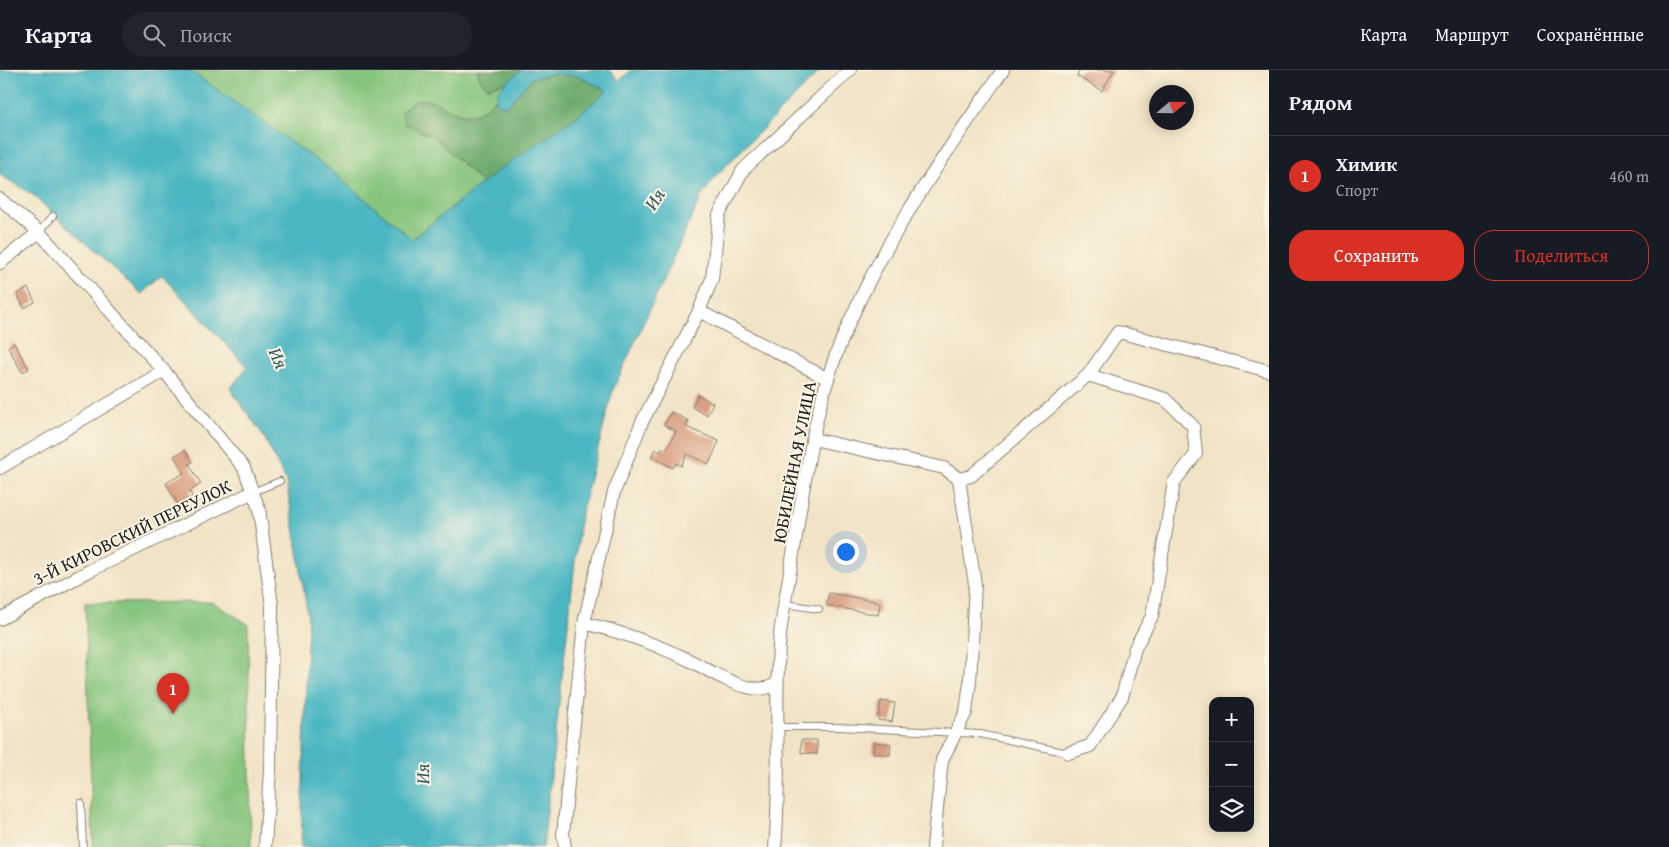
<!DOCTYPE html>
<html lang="ru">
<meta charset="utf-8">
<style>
:root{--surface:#171b24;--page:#20242c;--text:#f1f3f6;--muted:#9ea1a6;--line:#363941;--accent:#d93025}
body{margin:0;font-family:"Gentium Book Plus",serif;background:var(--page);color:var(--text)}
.controls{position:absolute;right:15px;bottom:15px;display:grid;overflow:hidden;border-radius:10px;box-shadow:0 2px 12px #0003}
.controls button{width:45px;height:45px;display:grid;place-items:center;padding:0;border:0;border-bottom:1px solid var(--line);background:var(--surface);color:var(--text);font:25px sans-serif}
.compass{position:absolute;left:1149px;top:15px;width:45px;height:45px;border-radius:50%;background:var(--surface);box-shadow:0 2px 12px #0003;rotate:70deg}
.you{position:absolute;left:845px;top:481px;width:18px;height:18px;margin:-12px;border:4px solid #fff;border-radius:50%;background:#1a73e8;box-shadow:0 0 0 8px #1a73e833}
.badge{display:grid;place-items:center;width:32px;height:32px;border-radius:50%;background:var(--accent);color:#fff;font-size:16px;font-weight:700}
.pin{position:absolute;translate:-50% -41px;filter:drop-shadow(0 1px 2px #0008)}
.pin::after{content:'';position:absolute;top:26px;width:18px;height:15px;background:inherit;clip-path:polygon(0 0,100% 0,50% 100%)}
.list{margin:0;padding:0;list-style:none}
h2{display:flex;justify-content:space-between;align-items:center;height:65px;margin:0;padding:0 20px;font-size:21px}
h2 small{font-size:16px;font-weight:400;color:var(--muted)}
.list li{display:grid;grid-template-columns:32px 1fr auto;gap:15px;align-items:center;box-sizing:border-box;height:80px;padding:0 20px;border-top:1px solid var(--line)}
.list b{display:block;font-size:19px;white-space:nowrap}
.list p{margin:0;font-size:16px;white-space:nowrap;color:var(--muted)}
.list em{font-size:16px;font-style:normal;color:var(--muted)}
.actions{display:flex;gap:10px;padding:15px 20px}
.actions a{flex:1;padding:11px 0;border:1px solid var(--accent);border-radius:20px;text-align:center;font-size:18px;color:var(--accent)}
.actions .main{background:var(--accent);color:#fff}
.icon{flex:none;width:28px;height:28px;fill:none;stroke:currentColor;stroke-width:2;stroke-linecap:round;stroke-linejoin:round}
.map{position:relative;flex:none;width:1269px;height:777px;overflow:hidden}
header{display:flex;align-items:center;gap:30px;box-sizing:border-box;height:70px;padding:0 25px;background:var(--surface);border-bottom:1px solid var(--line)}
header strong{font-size:24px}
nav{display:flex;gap:28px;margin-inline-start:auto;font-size:18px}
.search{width:350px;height:45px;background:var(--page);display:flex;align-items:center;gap:12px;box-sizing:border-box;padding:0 18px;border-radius:28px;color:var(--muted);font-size:19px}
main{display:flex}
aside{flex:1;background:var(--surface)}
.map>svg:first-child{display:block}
.green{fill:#86c57d;stroke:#51704c}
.forest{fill:#6caa6c;stroke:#446344}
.water{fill:#48b6c2;stroke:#32696f}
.building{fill:#d49475}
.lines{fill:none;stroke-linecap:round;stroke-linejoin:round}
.lane-casing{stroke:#868071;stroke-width:8}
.street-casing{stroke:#868071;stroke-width:14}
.lane{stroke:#fff;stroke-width:6}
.street{stroke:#fff;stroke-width:12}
.labels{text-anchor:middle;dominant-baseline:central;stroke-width:4;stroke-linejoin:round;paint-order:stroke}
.street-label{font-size:18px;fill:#1c1c1c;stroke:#fcf5e5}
.water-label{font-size:19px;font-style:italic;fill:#2e5a5e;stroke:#fcf5e5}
</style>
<header>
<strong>Карта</strong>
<div class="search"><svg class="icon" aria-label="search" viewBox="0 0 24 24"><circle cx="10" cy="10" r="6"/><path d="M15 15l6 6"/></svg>Поиск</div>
<nav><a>Карта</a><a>Маршрут</a><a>Сохранённые</a></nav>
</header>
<main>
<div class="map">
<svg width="1269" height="777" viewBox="0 0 1269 777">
<rect width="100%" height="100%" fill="#fcf5e5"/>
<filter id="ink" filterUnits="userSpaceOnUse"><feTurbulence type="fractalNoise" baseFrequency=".02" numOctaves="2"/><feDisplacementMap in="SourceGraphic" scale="10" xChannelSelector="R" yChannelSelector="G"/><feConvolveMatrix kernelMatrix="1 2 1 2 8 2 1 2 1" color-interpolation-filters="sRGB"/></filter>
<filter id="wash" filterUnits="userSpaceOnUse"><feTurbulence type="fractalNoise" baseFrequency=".0096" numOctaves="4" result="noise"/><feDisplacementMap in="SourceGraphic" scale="20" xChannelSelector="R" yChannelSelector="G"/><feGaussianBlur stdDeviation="1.12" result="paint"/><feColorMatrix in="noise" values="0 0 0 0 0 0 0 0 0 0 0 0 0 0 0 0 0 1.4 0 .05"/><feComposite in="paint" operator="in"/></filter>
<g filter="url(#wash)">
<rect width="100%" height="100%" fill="#f1e3c6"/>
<path class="green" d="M186 0H478V5L488 17 510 11C498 20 500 23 492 32 470 56 451 39 425 29L419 62 433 66 482 113 412 169 329 99Z
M212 532 248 554 251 777H93L85 533Z"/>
<path class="forest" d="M478 0H521L510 11 488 17 481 11Z
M554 4 578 6 607 21 576 47 482 113 433 66 405 54 401 42C405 39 409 34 413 32 442 18 457 69 495 29L497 34 507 36 532 8Z"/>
<path class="water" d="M0 0H186L192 2 329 99 412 169 500 99 576 47 607 21 578 6 554 4 532 8 507 36 497 34C492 19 512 9 521 0H610L619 11 631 0H821L717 105 701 127 613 320 580 448 543 777H301L308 548 296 469 286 411 263 365 230 319 247 297 162 206 141 224 33 125 0 105Z"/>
<g id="blocks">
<path class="building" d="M1080 0H1114L1102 21 1077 6Z
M28 218 35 232 24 238 17 224Z
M14 273 29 299 22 302 8 277Z
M698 325 713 333 707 345 692 337Z
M671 342 689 351 686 357 719 371 709 394 687 384 681 396 676 393 673 398 651 386 655 379 660 382 662 378 666 380 676 361 664 355Z
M185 380 193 392 189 394 201 414 190 421 192 428 178 435 166 413 184 403 174 386Z
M829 523 880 532 878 545 826 535Z
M881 631 895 633 892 652 878 650Z
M801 670H817V684L801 683Z
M874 672 891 674 890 685 873 683Z"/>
</g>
</g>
<g filter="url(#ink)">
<use href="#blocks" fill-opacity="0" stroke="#868071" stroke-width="1"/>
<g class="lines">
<g class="lane-casing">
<path id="lane" d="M39 162 53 146
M253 422 280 411
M785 534 819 539
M777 657H839L980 664 1068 683
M81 733 83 777"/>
</g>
<g class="street-casing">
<path id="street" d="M0 129 39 162 164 301 244 398 259 439 272 536 270 700 265 777
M0 193 39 162
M699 241 828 309
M813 369 944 398 959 409 971 406 1088 305 1118 262 1269 301
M0 398 164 301
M0 549 89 501 253 422
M584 553C617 561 648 571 678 585 702 595 722 611 747 617 759 620 766 619 777 614
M1068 683 1090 676 1122 627 1135 578 1152 546 1174 412 1196 384 1193 356 1165 329 1088 305
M565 777 563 764 584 553 614 422 642 352 699 241 712 209 719 145 743 100 850 0
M775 777C782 706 773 635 780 565 784 532 791 499 796 466 806 400 816 333 841 272 881 173 943 87 1003 0
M933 777 942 690 966 642 970 612 975 514 959 409"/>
</g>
<use href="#lane" class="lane"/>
<use href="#street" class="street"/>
</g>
</g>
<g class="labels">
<g class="street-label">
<text transform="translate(794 392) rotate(-79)">ЮБИЛЕЙНАЯ УЛИЦА</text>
<text transform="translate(132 462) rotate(-26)">3-Й КИРОВСКИЙ ПЕРЕУЛОК</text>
</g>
<g class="water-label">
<text transform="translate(654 129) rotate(-57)">Ия</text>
<text transform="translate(279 288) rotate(66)">Ия</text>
<text transform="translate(422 704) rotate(-91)">Ия</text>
</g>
</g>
</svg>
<div class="controls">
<button>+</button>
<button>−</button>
<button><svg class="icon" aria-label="layers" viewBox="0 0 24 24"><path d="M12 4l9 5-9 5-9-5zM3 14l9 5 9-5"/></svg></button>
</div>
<svg class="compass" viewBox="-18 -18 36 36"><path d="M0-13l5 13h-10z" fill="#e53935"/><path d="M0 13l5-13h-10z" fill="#9ea1a6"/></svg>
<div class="you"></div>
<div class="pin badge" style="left:173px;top:644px">1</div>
</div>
<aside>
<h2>Рядом<small></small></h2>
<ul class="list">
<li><span class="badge">1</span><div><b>Химик</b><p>Спорт</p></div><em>460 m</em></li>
</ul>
<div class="actions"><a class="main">Сохранить</a><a>Поделиться</a></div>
</aside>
</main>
